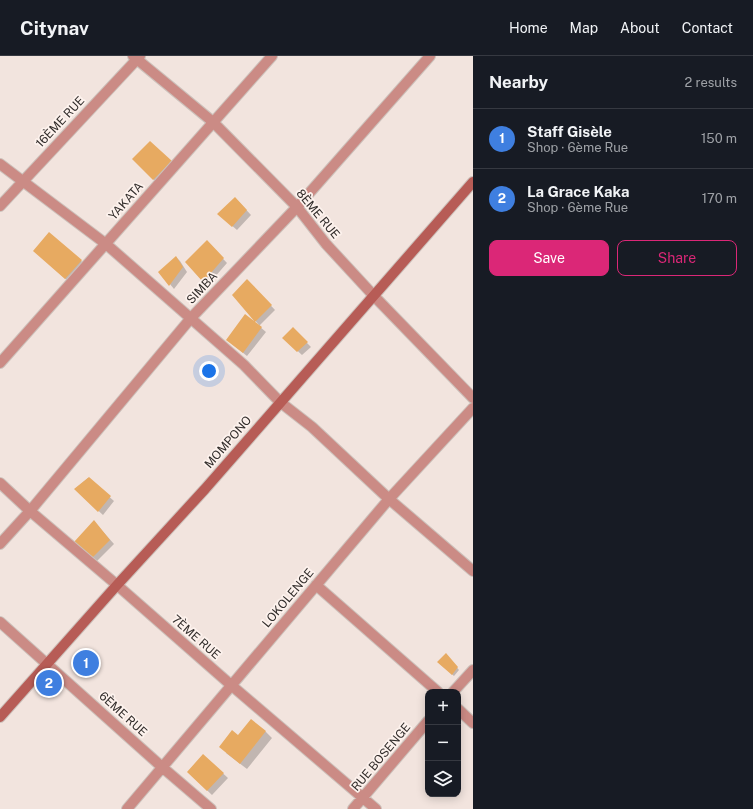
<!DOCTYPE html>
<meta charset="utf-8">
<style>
:root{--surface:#171b24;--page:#20242c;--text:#f1f3f6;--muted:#9ea1a6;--line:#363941;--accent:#db2777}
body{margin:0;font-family:"Public Sans",sans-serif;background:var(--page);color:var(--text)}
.controls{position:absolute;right:12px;bottom:12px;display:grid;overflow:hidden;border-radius:8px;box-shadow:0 2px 10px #0003}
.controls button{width:36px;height:36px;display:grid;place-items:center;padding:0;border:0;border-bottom:1px solid var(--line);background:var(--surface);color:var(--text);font:20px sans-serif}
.you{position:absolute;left:209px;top:315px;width:14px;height:14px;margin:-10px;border:3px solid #fff;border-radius:50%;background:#1a73e8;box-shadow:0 0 0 6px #1a73e833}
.badge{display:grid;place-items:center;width:26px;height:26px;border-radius:50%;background:var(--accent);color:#fff;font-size:13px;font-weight:700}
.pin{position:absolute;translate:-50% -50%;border:2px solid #fff;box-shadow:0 1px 4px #0006}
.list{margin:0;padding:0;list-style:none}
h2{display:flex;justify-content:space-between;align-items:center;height:52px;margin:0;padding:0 16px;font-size:17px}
h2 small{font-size:13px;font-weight:400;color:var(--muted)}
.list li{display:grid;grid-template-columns:26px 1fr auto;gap:12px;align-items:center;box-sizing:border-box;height:60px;padding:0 16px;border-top:1px solid var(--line)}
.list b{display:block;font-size:15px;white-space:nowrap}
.list p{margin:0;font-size:13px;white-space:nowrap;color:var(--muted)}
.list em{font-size:13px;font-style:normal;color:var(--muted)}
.actions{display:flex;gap:8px;padding:12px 16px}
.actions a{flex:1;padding:9px 0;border:1px solid var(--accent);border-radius:8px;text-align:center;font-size:14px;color:var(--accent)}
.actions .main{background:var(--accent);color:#fff}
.icon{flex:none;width:22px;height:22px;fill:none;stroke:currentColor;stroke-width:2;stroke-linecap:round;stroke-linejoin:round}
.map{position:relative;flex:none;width:473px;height:753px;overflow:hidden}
header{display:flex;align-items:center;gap:24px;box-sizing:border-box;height:56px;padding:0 20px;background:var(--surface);border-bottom:1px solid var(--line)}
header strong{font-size:19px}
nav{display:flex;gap:22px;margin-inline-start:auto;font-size:14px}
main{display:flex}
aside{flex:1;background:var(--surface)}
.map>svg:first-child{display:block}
.shadow{fill:#0003}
.building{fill:#e7aa61}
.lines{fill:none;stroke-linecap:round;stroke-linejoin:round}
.street-casing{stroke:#ccc0ba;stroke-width:12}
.secondary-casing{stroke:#ccc0ba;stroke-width:12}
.street{stroke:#cb8b85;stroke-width:10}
.secondary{stroke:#b75c56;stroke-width:10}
.labels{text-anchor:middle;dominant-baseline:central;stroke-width:3.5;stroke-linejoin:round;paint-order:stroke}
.street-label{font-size:12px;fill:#332e2c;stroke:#fdf2ed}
</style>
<header>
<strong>Citynav</strong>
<nav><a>Home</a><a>Map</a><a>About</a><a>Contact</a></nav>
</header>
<main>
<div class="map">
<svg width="473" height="753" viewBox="0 0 473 753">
<rect width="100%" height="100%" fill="#f2e4de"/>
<path class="shadow" d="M150 87 175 110 157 127 133 103Z
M239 146 251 159 237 174 223 162Z
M49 177 88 211 71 228 41 201Z
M207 186 227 207 207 230 186 206Z
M176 201 180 205 187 216 174 233 160 216Z
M247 224 275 254 259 270 266 276 247 300 232 288 259 269 233 239Z
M293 273 311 291 302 299 288 286Z
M88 422 114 445 103 459 75 433Z
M98 470 114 488 97 505 80 490Z
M446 598 459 614 454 620 438 606Z
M251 664 266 676 272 682 247 713 226 697Z
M203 699 228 722 212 739 188 716Z"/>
<path class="building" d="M150 85 172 105 153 124 132 103Z
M235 141 247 154 232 171 217 158Z
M49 176 82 204 65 223 33 195Z
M207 184 224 202 203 226 185 206Z
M176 200 183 211 169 230 158 216Z
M247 223 272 249 255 266 232 239Z
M245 258 262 271 243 297 226 284Z
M293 271 308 286 297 296 282 282Z
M89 421 111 440 98 456 74 433Z
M94 464 110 484 92 502 74 486Z
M446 597 458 611 452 619 437 606Z
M251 663 266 675 240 708 219 691 232 674 238 679Z
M203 698 224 717 207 735 187 716Z"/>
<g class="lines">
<g class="street-casing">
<path id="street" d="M133 0 213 66 297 151 326 188 374 240 473 342
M0 108 106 188 244 309 280 346 312 371 389 443 473 515
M0 150 140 0
M0 307 272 0
M0 427 30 455 117 529 231 629 376 753
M0 488 30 455 191 262 297 151 430 0
M316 529 438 636
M0 566 162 711 211 753
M453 636 473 614
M458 653 473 667
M127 753 389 443 473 352
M353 753 428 665"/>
</g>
<g class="secondary-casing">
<path id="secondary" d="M0 661 117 529 205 433 473 126"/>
</g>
<use href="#street" class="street"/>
<use href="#secondary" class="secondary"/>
</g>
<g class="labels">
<g class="street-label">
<text transform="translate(60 66) rotate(-47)">16ÈME RUE</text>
<text transform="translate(126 145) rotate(-49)">YAKATA</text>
<text transform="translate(318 158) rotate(50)">8ÈME RUE</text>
<text transform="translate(202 232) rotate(-47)">SIMBA</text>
<text transform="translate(228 386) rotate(-49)">MOMPONO</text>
<text transform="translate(288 542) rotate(-50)">LOKOLENGE</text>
<text transform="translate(196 581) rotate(41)">7ÈME RUE</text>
<text transform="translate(123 658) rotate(42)">6ÈME RUE</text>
<text transform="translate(381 701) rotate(-50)">RUE BOSENGE</text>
</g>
</g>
</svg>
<div class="controls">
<button>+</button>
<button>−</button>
<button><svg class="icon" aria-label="layers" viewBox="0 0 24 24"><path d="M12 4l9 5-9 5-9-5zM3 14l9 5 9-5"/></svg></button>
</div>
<div class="you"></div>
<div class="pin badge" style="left:86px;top:607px;background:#3f7fe0">1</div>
<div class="pin badge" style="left:49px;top:627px;background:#3f7fe0">2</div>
</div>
<aside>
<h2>Nearby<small>2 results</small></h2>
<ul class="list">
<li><span class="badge" style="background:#3f7fe0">1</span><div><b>Staff Gisèle</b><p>Shop · 6ème Rue</p></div><em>150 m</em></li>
<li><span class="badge" style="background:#3f7fe0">2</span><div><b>La Grace Kaka</b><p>Shop · 6ème Rue</p></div><em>170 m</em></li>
</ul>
<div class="actions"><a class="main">Save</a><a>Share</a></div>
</aside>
</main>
